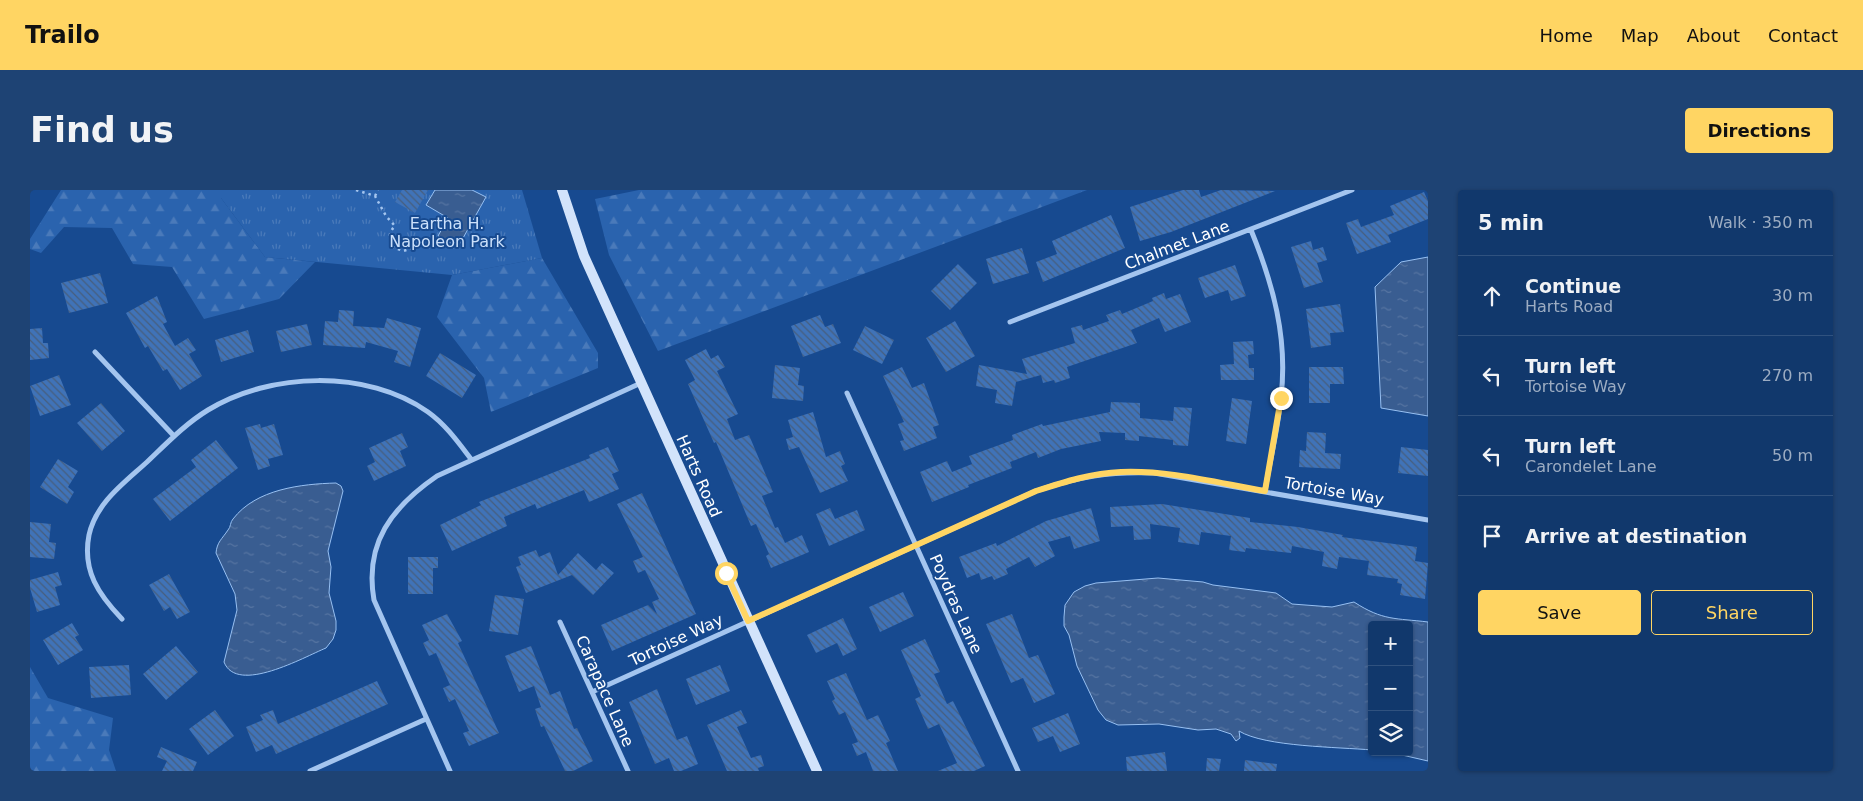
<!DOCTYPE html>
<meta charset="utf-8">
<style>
:root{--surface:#11386c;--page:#1e4374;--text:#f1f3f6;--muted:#9cacc2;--line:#30527f;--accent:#ffd563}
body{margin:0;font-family:"DejaVu Sans",sans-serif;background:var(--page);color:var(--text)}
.controls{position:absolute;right:15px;bottom:15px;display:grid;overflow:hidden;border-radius:5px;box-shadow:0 1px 4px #0004}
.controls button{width:45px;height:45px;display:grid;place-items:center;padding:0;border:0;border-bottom:1px solid var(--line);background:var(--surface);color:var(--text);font:25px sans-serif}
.stop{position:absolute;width:15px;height:15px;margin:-11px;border:4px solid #ffd563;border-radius:50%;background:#fff}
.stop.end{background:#ffd563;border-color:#fff;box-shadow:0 1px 5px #0008}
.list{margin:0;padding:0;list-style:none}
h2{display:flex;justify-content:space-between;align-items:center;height:65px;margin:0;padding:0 20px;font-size:21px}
h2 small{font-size:16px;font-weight:400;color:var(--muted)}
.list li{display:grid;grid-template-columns:32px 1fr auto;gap:15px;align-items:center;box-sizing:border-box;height:80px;padding:0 20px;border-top:1px solid var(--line)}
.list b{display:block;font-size:19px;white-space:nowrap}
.list p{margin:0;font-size:16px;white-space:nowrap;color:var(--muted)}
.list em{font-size:16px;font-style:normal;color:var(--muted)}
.actions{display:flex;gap:10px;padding:15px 20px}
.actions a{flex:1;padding:11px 0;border:1px solid var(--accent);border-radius:5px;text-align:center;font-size:18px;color:var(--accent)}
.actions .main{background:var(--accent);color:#111}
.icon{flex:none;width:28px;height:28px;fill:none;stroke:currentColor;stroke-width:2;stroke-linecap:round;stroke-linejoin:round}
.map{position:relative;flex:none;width:1398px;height:581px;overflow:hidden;border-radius:5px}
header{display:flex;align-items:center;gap:30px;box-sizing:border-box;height:70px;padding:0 25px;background:var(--accent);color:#111}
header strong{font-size:24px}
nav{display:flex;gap:28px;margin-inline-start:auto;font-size:18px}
.intro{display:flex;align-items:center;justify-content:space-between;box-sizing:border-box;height:120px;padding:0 30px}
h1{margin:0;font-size:35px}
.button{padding:12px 22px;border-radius:5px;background:var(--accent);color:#111;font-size:18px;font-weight:700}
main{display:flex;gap:30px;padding:0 30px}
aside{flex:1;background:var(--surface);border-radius:5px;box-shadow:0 1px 4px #0004}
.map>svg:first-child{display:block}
.forest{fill:url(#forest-firs)}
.park{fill:url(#park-tufts)}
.water{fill:url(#water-ripples);stroke:#97c0f2}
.building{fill:url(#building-back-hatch)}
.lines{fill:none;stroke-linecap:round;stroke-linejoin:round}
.path{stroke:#a4c5ef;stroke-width:2.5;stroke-dasharray:2.5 4;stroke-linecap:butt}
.street{stroke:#a4c5ef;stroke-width:5}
.secondary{stroke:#d2e3fb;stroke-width:10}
.route{stroke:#ffd563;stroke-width:6}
.labels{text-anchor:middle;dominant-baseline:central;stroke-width:4;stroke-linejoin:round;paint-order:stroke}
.park-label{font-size:16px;fill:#cbe0fb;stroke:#174a90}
.street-label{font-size:16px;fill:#fff;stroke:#174a90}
</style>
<header>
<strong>Trailo</strong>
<nav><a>Home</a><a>Map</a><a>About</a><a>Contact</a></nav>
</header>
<div class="intro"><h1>Find us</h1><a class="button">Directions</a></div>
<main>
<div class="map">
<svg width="1398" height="581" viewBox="0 0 1398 581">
<defs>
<pattern id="forest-firs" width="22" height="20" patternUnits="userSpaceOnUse" patternTransform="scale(1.25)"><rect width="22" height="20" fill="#2a63ae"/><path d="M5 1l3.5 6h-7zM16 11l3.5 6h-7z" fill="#4a7aba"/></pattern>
<pattern id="park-tufts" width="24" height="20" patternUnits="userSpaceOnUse" patternTransform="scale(1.25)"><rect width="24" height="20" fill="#2a63ae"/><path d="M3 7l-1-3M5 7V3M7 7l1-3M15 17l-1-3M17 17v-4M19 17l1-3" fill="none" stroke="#4a7aba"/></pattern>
<pattern id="water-ripples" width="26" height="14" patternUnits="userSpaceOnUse" patternTransform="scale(1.25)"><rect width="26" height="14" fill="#395d91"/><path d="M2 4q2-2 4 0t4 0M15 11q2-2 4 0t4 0" fill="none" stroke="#5775a2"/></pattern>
<pattern id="building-back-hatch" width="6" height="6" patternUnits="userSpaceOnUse" patternTransform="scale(1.25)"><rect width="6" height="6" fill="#4073b8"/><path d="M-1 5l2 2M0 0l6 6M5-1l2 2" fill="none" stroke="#475e7d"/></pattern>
</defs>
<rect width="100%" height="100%" fill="#174a90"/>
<path class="forest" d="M31 0H191V8L235 67 285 72 249 109 174 129 142 77 103 74 82 38 34 37 11 63 0 59V49Z
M609 0H1057L628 161 579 65 565 9Z
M512 68 568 163V178L461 222 454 188 407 127 422 85Z
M0 477 18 508 83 528 79 560 86 581H0Z"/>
<path class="park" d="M191 0H492L512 68 422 85 235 67 191 8Z"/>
<path class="water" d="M405 0H442L456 7 428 57 408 46 418 28 396 15Z
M1398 67V226L1351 218 1345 97 1371 72Z
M306 293 311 296 313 301 298 361 301 377 299 403 306 431V440L303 449 296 458C274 467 207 505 194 472L207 420 205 404 186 363C187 352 192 349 198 340 201 337 200 332 203 329 226 299 271 294 306 293Z
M1128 388 1173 392 1183 395 1246 403 1262 414 1302 417 1324 412C1353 431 1366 428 1398 432V571L1359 562H1379V435H1342V560C1309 557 1235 557 1209 541L1210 548 1206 551 1201 544 1186 539 1168 540 1129 534 1088 535 1076 530 1068 520 1047 476 1039 445 1034 436V427L1035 415 1044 402 1055 396 1066 393Z"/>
<path class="building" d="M372 0H398L385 23 365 12Z
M1153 0H1169L1171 7 1191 0 1245 1 1141 42 1110 51 1100 17Z
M1394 2 1398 11V29L1358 45 1361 52 1327 64 1316 33 1328 29 1331 37 1364 25 1360 16Z
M1081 25 1095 58 1013 92 1006 72 1027 64 1022 51Z
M1281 51 1283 60 1293 57 1297 70 1287 73 1293 92 1274 98 1261 57Z
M992 58 999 83 963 94 956 69Z
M928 74 947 93 920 120 901 101Z
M1205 75 1216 106 1201 111 1198 100 1175 108 1168 88Z
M70 83 78 113 39 123 31 93Z
M1134 103 1136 109 1150 104 1161 132 1135 142 1129 128 1101 140 1107 153 1037 177 1040 188 1025 193 1024 190 1013 193 1011 185 986 192 982 216 965 213 967 200 946 196 949 175 997 184 992 169 1045 153 1041 138 1052 135 1053 140 1079 131 1076 125 1090 120 1092 124 1123 111 1122 108Z
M127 106 137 132 133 134 145 156 158 148 166 160 159 164 172 186 150 200 137 179 133 181 118 156 115 158 96 123Z
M1310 114 1314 142 1300 143 1301 155 1281 158 1276 119Z
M309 120 324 121 323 136 354 138 357 128 391 138 380 177 364 172 368 161 336 152 335 158 293 155 295 131 308 132Z
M790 125 795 137 803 134 811 153 773 167 761 136Z
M925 131 945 166 916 182 896 148Z
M277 134 282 155 251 162 246 141Z
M835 136 864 150 852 174 823 160Z
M12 138 13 153H18L19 168 0 170V139Z
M218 140 224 162 191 172 185 150Z
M1223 151 1224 164 1218 165 1219 178H1224V190H1191L1190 175 1204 174 1203 152Z
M676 159 681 169 688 165 695 177 687 181 708 224 697 229 705 250 719 245 743 302 732 306 745 338 748 337 755 353 772 345 779 362 741 378 736 366 739 364 726 334 721 336 686 252 684 253 658 194 665 190 655 170Z
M410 163 446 185 432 208 396 186Z
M745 175 770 178 768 195 774 196 773 211 742 208Z
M872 177 882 198 894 193 909 235 903 237 907 248 874 261 870 251 874 250 868 234 874 232 853 186Z
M1279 177H1313L1314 194H1300V213H1279Z
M29 185 41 215 10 226 0 196Z
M1202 208 1222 211 1216 254 1196 251Z
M1081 212 1110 213V228L1143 231 1144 217 1162 218 1158 256 1143 255V250L1109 246V251L1095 250V243L1069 242 1071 251 1031 259 1008 268 1006 262 980 272 982 278 938 295 939 297 902 312 890 282 917 271 922 282 942 274 939 266 983 250 982 245 1012 234 1013 236 1080 222Z
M71 213 95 241 72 261 47 233Z
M783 222 796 267 810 261 815 274 811 276 818 291 790 303 769 257 759 260 756 249 763 247 758 230Z
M230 234 231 238 244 234 253 265 238 269 240 276 228 280 215 238Z
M1277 242 1296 243 1295 263 1311 264 1310 279 1269 277 1270 260 1276 261Z
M372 243 378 257 370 261 376 276 344 291 337 276 345 272 339 258Z
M186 250 208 278 140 331 123 309 166 277 161 270Z
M578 257 589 281 582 284 589 299 559 312 554 300 507 319 505 314 474 327 477 336 422 361 410 335 451 315 449 312 560 268 559 265Z
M1371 257 1398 260V286L1368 283Z
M28 269 48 281 38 297 44 302 37 314 10 297Z
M612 303 666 424 582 461 571 435 618 415 627 424 622 412 629 409 615 380 608 383 603 371 613 367 587 314Z
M1132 314 1220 328V332L1268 337 1313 345 1312 347 1387 357 1385 371 1398 373 1395 409 1370 405 1372 394 1367 393 1368 389 1337 385 1339 371 1309 367 1307 379 1292 376 1294 362 1262 356 1261 363 1216 358 1215 362 1199 360 1201 346 1171 342 1169 355 1148 352 1150 338 1120 334 1121 349 1104 350 1103 336 1081 337 1080 317Z
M800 318 805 329 827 320 835 340 799 356 786 324Z
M1061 318 1070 351 1044 359 1040 346 1018 352 1025 366 1005 377 999 367 976 379 978 384 964 390 962 386 951 390 949 383 937 388 929 367 966 353 967 356 1016 331Z
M0 332 21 334 19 352 26 353 24 369 0 367Z
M506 360 509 367 520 362 528 385 548 363 566 380 572 373 584 383 563 405 542 385 496 403 486 377 491 375 488 367Z
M378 367H408V378H403V404H378Z
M28 382 32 395 25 397 30 415 7 422 0 398V390Z
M139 384 160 422 147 429 140 417 134 421 119 395Z
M873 402 884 426 850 442 839 417Z
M465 405 494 409 488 445 459 441Z
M417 424 432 451 428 453 469 543 439 556 433 543 439 541 425 509 419 512 413 498 420 495 406 463 399 466 393 453 399 450 392 435Z
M982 424 999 468 1008 465 1025 504 1004 513 993 488 981 493 956 434Z
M813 428 827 459 813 466 807 453 786 463 777 445Z
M42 433 49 445 45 447 53 460 28 475 13 450Z
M895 449 910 482 904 484 917 514 923 511 955 576 944 581H908L927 573 909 534 898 539 885 509 891 506 871 460Z
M146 456 168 482 136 510 113 484Z
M501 456 520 505 530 501 544 539 547 538 563 571 543 581H535L514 536 511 537 505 519 511 517 504 496 489 502 475 466Z
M99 475 101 505 61 508 59 477Z
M690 475 700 501 666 515 656 489Z
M816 483 837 530 848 525 860 551 856 553 868 581H843L836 562 827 566 822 554 828 552 815 522 809 525 802 511 805 509 797 491Z
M347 491 358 514 246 564 242 555 226 562 216 537 233 530 230 525 243 520 248 534Z
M627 499 647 550 657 546 668 574 651 581H644L639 568 625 574 599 512Z
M185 520 204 546 178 565 159 539Z
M711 520 717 533 707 537 721 568 731 565 734 576 728 578 729 581H697L677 535Z
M1038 523 1050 554 1030 562 1023 546 1008 552 1002 538Z
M131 557 167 572 163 581H132L137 571 127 567Z
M1135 562 1137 581H1097L1096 567Z
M1177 568 1191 569 1189 581H1176Z
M1215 570 1247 574 1246 581H1214Z"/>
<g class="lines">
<path class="path" d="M326 0 345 6 356 26 365 36C358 43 359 48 363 57L373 61 383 58 386 51
M345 6 348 0"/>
<path class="street" d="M1221 40C1243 94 1258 148 1251 207 1248 239 1240 270 1235 301
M980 132 1322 0
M65 162 144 246
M817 203 988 581
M92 429C69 405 52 381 59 345 66 313 94 293 117 272 136 254 155 234 178 220 240 182 337 179 398 222 416 235 428 252 441 269
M530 432 598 581
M562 502 1006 301C1047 287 1080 281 1124 283L1398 330
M280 581 396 529
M420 581 344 410C334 353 362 317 407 286L611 193"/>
<path class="secondary" d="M532 0 554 66 787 581"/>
</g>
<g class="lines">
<path class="route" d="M696 383 718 431 1006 301C1034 292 1062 283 1091 282 1139 280 1188 293 1235 301L1251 208"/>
</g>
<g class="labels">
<g class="park-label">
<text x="417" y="33">Eartha H.<tspan x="417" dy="18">Napoleon Park</tspan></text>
</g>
<g class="street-label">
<text transform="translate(1147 55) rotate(-21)">Chalmet Lane</text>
<text transform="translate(669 286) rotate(66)">Harts Road</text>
<text transform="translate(1304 301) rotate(10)">Tortoise Way</text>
<text transform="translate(926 414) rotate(66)">Poydras Lane</text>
<text transform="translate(646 450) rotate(-25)">Tortoise Way</text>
<text transform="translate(575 501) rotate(66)">Carapace Lane</text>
</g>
</g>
</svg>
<div class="controls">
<button>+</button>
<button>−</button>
<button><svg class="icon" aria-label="layers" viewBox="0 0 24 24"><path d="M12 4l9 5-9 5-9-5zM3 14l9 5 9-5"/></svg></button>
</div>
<div class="stop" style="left:696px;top:383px"></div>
<div class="stop end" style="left:1251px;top:208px"></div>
</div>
<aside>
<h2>5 min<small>Walk · 350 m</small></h2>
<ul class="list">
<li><svg class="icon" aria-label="ahead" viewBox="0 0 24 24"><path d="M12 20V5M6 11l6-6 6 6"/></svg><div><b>Continue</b><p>Harts Road</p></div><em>30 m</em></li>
<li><svg class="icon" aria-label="left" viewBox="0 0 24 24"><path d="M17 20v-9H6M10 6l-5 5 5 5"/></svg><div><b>Turn left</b><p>Tortoise Way</p></div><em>270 m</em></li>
<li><svg class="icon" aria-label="left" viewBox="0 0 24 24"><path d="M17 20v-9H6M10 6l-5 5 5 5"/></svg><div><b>Turn left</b><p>Carondelet Lane</p></div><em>50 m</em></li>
<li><svg class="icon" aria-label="arrive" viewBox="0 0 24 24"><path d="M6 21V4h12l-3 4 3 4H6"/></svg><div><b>Arrive at destination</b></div></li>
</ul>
<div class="actions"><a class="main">Save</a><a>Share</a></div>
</aside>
</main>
